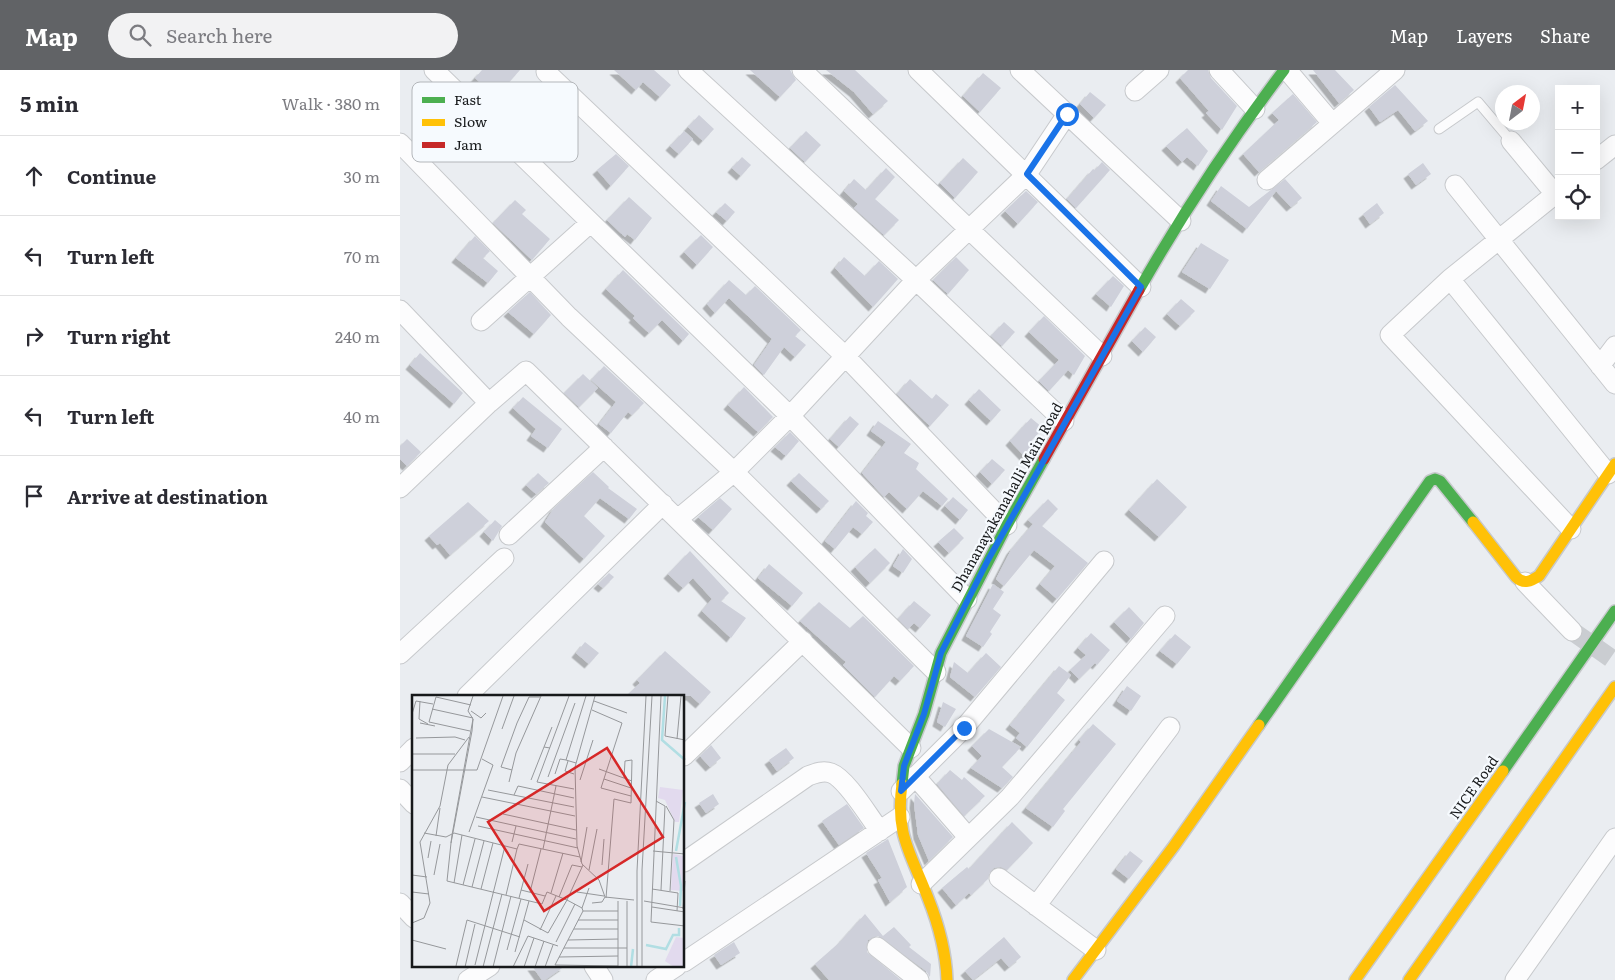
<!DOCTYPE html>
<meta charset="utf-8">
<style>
:root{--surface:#fff;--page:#f2f2f3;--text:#2b2b33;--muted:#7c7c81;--line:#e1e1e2;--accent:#616366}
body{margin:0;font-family:Literata,serif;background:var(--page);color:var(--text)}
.controls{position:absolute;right:15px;top:15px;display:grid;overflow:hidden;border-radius:0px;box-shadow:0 5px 20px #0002}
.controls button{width:45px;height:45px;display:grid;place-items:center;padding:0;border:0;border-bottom:1px solid var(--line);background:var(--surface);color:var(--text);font:25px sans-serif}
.compass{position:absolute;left:1095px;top:15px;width:45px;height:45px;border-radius:50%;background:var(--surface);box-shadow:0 5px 20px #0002;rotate:32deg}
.stop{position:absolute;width:15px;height:15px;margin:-11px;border:4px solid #1a73e8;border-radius:50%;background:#fff}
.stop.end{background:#1a73e8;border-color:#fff;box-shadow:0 1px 5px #0008}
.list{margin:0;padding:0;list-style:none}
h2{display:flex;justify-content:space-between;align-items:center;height:65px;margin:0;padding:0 20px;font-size:21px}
h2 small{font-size:16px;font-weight:400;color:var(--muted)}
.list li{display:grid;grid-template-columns:32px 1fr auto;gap:15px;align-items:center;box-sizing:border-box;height:80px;padding:0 20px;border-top:1px solid var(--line)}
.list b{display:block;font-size:19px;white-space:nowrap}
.list em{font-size:16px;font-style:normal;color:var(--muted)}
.icon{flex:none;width:28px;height:28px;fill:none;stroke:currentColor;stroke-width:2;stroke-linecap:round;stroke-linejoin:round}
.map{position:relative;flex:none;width:1215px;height:910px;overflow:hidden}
header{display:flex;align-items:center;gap:30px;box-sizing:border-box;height:70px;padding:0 25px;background:var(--accent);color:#fff}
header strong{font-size:24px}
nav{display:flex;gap:28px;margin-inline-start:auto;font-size:18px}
.search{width:350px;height:45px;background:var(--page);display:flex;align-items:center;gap:12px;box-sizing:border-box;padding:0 18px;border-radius:28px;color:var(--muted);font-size:19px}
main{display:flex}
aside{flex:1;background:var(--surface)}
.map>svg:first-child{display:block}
.building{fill:#ced0da;filter:url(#shadow)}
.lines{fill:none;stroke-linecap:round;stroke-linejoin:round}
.street-tunnel{stroke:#cacdd1;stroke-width:19;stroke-dasharray:19 9;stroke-linecap:butt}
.lane-casing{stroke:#c7c9cc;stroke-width:11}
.street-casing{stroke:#c7c9cc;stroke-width:21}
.fast-casing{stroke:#c7c9cc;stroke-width:14}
.slow-casing{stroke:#c7c9cc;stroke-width:14}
.jam-casing{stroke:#c7c9cc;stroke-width:14}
.lane{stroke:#fcfcfd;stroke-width:9}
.street{stroke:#fcfcfd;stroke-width:19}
.fast{stroke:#4caf50;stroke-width:11}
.slow{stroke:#ffc107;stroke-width:11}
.jam{stroke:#c62828;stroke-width:11}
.route{stroke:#1a73e8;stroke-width:6}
.labels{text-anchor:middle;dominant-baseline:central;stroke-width:4.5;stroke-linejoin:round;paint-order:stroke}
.street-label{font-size:14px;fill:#17191b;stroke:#f6fafe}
.inset-river{fill:none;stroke:#b1dee3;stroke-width:2.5}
.inset-road{fill:none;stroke:#96989b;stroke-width:1}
.view{fill:#d62828;fill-opacity:0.15;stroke:#d62828;stroke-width:2.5}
.inset-edge{fill:none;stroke:#17191b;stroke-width:2.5}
.key{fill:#f6fafe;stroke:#b3b6ba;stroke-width:1}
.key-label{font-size:14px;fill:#17191b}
</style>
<header>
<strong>Map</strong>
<div class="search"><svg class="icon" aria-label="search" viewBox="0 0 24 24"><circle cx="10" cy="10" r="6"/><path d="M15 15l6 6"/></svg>Search here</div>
<nav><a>Map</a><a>Layers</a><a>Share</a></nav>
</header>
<main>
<aside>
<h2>5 min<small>Walk · 380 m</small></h2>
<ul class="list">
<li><svg class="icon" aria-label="ahead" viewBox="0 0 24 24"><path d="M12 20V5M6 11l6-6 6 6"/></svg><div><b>Continue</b></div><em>30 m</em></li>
<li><svg class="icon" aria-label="left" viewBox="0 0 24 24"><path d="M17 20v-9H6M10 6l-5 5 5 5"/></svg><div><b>Turn left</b></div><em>70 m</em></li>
<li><svg class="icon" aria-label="right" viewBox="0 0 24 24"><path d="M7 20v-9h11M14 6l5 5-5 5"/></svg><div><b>Turn right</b></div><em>240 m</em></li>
<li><svg class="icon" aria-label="left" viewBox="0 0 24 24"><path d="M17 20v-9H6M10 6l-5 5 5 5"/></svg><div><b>Turn left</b></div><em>40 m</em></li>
<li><svg class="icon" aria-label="arrive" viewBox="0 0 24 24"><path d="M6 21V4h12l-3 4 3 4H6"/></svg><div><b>Arrive at destination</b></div></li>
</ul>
</aside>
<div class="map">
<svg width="1215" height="910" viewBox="0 0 1215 910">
<defs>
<filter id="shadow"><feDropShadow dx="-4.5" dy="4.5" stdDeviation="0" flood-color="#0004"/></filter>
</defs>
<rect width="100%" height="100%" fill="#eaedf1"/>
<path class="building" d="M82 0H120L96 27 75 8Z
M214 0H254L271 15 260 27 243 12 236 20Z
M350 0H390L396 10 380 27Z
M426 0H455L488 31 473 44 454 22Z
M788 0H808L811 8 837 36 822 60 806 43 809 41 780 8Z
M913 0H935L954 20 939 33Z
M583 3 601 18 580 42 563 26Z
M995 15 1028 51 1015 61 998 40 980 52 969 37Z
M690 22 706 35 694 48 680 34Z
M893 24 917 52 859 102 843 84 879 50 872 43Z
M299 45 314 59 303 71 288 57Z
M787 58 808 81 798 96 787 87 782 92 766 76Z
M284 61 293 69 279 84 270 76Z
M406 61 421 75 405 92 390 78Z
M216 84 229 96 211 116 197 100Z
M342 87 351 95 341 106 332 98Z
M563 88 578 102 555 128 540 113Z
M702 92 710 100 676 138 667 129 693 99 695 100Z
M1023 93 1031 104 1016 115 1008 104Z
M486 98 495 107 475 129 499 150 484 165 454 138 458 134 444 121 454 109 466 120Z
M885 109 902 128 891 137 876 121 847 159 811 131 821 116 849 137Z
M626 121 638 132 618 154 605 141Z
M229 127 252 148 235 170 227 164 225 167 207 150Z
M115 130 126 140 122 144 150 169 132 190 93 153Z
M325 133 335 142 327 151 316 142Z
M977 133 984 143 970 154 963 144Z
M301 165 313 177 297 195 284 182Z
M75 166 90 181 83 188 98 201 88 213 56 188Z
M801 173 829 190 810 219 782 202Z
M444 187 465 206 479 191 498 209 473 237 435 198Z
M556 187 569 200 548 224 533 210Z
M223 200 289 264 283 271 262 250 249 263 233 248 235 246 206 219Z
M713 206 724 216 711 237 696 224Z
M329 210 346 225 355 216 401 260 395 266 406 275 395 287 384 277 364 305 354 295 372 269 329 228 315 243 307 234Z
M130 222 151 245 134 264 108 242Z
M781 229 795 241 780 256 767 244Z
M644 246 685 286 674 305 668 300 649 321 639 311 659 290 629 262Z
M604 252 615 262 602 276 591 266Z
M745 257 756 267 743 282 732 271Z
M20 283 63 323 54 334 10 295Z
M204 296 244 333 232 345 228 342 211 363 199 354 216 332 191 310Z
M183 304 198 318 179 337 164 323Z
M510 309 532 329 536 324 549 335 530 356 497 324Z
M344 317 373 347 358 362 328 335Z
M579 319 601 340 591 351 569 330Z
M123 327 162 359 148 378 131 366 136 359 113 338Z
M450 346 459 354 439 377 430 369Z
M631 348 643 358 631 371 635 374 627 389 610 371Z
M478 351 511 374 504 383 519 393 516 399 548 429 542 436 523 421 507 439 489 422 484 427 462 403 486 372 471 361Z
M390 362 399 371 386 386 375 377Z
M7 369 21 382 7 396 0 389V376Z
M592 389 605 400 592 414 580 402Z
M193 402 209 417 208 418 237 439 229 449 200 428 184 446 205 466 184 489 145 452 154 438Z
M138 403 149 413 136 424 126 415Z
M399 403 429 431 421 439 391 411Z
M757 409 787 437 759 467 729 440Z
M553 427 568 440 560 450 545 436Z
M320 428 332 439 313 460 298 447Z
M648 429 658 439 642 456 688 493 657 529 640 514 655 496 634 480 604 516 596 509 611 480 633 454 628 450Z
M456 431 468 443 466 446 473 452 462 464 453 457 435 479 425 471Z
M68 432 89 451 50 485 40 473 37 475 29 466Z
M95 450 102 456 93 471 84 462Z
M554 458 564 468 549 483 538 472Z
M475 478 490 493 470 513 455 497Z
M503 479 512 489 503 503 493 496Z
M290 481 329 523 321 531 346 548 331 568 302 541 312 529 293 508 283 518 268 504Z
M369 494 403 523 392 536 358 508Z
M209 503 214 507 203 518 198 514Z
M593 514 604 522 593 539 601 545 590 562 592 564 583 577 566 566Z
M514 531 531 545 520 558 514 553 508 559 498 549Z
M419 532 450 558 463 546 514 596 500 611 494 606 475 627 443 595 446 592 400 551Z
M729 537 744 553 731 569 714 552Z
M691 563 710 580 697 595 695 593 679 609 670 600 686 585 678 578Z
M775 564 791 577 777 594 760 581Z
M185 572 199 583 189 594 176 583Z
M265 581 311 622 300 634 291 626H226L240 613 237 610Z
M586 583 601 597 575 627 550 607 554 592 568 603Z
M659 596 671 605 657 623 665 630 627 677 616 668 620 663 610 655Z
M727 616 741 626 731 641 717 631Z
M543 632 556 639 545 657 537 652Z
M693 654 716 674 663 739 665 741 653 757 626 738 681 672 679 670Z
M589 659 621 677 602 697 613 707 602 718 571 698 582 686 572 676Z
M311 675 321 688 310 697 300 686Z
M386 678 394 688 377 701 369 690Z
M550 700 562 710 564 707 585 726 564 746 537 714Z
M313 724 319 734 306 743 299 733Z
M515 724 553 767 529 791 518 765 514 734Z
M447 734 464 758 439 775 422 751Z
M612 752 633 773 607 800 601 797 594 798 590 802 588 809 571 825 569 823 556 835 542 818 567 797 569 799Z
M488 769 507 817 490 832 478 810 482 808 466 783Z
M730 781 743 791 729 809 716 799Z
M465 844 483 866 494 857 511 875 509 877 531 894 530 907 526 901 478 866 468 870 467 882 501 910H429L415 894 440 872Z
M604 867 621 887 609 897 601 888 573 910 565 901Z
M334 872 340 883 321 895 314 885Z
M132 896H165L145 910H142Z"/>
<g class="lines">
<path class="street-tunnel" d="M1172 561 1215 591"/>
<g class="lane-casing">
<path id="lane" d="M1039 59 1078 32 1111 71"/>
</g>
<g class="street-casing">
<path id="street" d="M34 0 390 346 567 529
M288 0 516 210 664 351
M402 0 702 286
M518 0 741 217
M620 0 781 151
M819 0 855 39
M887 0 932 53
M146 2 446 287 607 455
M735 21 759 0
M1111 71 1155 124
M0 73 169 247 334 402 536 602
M1196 90 1215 75
M867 110 995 0
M1055 115 1215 314
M1159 121 1050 209 990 265 1171 459
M1050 209 1208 404
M0 240 89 333 126 301 511 678
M81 251 190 153
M1200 296 1215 276
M0 418 89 333
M279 448 334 402 390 346 516 210 627 104 667 44
M109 465 204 377
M1125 512 1172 561
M0 584 104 488
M67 626 263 434
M284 686 403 571
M0 692 14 678
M515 706 568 767
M0 719 14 734
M501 721 564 658 704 491
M284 792 408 706C416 703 423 700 431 703 447 709 469 747 480 761
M599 808 696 880
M521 814 610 727 765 546
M0 833 14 848
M636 836 770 657
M477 877 519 910
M284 892 500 747
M194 896 203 910
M68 910 90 896
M256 910 277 896
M1115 910 1215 768"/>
</g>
<g class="fast-casing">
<path id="fast" d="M739 220C782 144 831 70 884 0
M859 655 1030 411 1035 409 1040 411 1073 452
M1103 701 1215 541
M502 714 504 696 524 644 541 583 607 455 644 389"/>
</g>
<g class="slow-casing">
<path id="slow" d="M1073 452 1116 507C1124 515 1131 511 1139 506L1215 394
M502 714C495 765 511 783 528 828 538 853 546 883 547 910
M673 910 774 776 859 655
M955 910 1103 701
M1009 910 1215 617"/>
</g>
<g class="jam-casing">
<path id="jam" d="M644 389 739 220"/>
</g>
<use href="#lane" class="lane"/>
<use href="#street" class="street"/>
<use href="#fast" class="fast"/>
<use href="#slow" class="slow"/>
<use href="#jam" class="jam"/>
</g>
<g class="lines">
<path class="route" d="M564 658 501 721 504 696 524 644 541 583 588 490 741 217 627 104 667 44"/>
</g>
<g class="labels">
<g class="street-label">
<text transform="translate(606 427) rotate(-61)">Dhananayakanahalli Main Road</text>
<text transform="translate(1073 717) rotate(-55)">NICE Road</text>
</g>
</g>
<g transform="translate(12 625)">
<rect width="272" height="272" fill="#eaedf1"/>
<path d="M248 92 271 95 267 127H263L253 105 246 103ZM261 159 272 161 271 196 259 195ZM264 242 272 243V272H262L253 266Z" fill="#e2daee"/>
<path class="inset-river" d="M253 1 250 45 273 65M264 156 273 107M264 162 269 191 268 211M234 250 254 254 261 240H267V233M219 272 221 254"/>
<path class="inset-road" d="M157 1 125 87 162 94M183 1 163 72 165 151 170 169 187 185 193 202 222 205M249 1 239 227 273 231M256 1 253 41 273 45M8 6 7 24 16 29M182 6 215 18M20 14 61 23M180 15 210 28 189 93 219 101M59 16 69 23 74 18M0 19 4 6 21 9M61 24 60 36 39 148 40 140ZM61 24 56 16 61 1M8 28 23 31M90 34 102 1M58 36 17 27 24 2 59 10M4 43 43 42 53 45M265 44 269 1M132 52 140 32M0 59H43M156 66 153 76 162 79M164 68 154 65 174 1M187 74 220 86M0 75H65L91 1M100 75 89 72 105 28 117 2H128M143 79 148 64 154 65M136 82 163 8M192 84 219 93M119 85 132 52 138 53M168 85 181 45M97 87 104 58 129 1M76 95 162 112M102 100 106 91 162 103M70 102 163 121M244 106 253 111 249 195M254 111 262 125 258 196M91 119 164 135M64 122 164 144M66 131 166 153M57 137 81 70 70 64M12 138 34 142 42 138 105 154 107 149 168 162M24 141 28 113M100 147 104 131M39 148 35 186 130 209 135 197 155 205 171 170M131 154 144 91M241 156 273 159M16 163 19 146M169 167 175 132M190 170 192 144M177 175 185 134M0 180 15 182M22 180 28 149M42 188 50 140M51 190 63 144M60 192 72 146M69 194 81 148M240 194 266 198 265 216M109 195 133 201M0 197 17 199M118 197 129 154M165 197 192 201M139 198 151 158M94 200 105 154M147 202 160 170 170 172M107 203 116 169M194 203 202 104 219 108 220 65 213 66 212 83M206 206V272M215 206V272M232 206 273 213M180 208 190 207 193 202M240 212 273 217M170 213 177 193M271 214 273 186M112 225 136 238 155 205 170 213 171 216H206M166 225H206M0 228 12 223 18 208 8 147 28 111 36 70 57 42M162 234H206M128 235 144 201M0 245 34 254M156 245 206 244M144 247 163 209M152 253H215M95 255 109 204M103 257 117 206M147 262 206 261M63 270 93 151M143 270 206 271M143 270 171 216M44 271 55 225 108 242M53 272 63 229M71 272 90 199M81 272 99 201M101 272 116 241 146 251M112 272 122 243M123 272 132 246M133 272 141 250M225 272V176L234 1M230 272V175L240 1"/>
<path class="view" d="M195 53 251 142 132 216 76 127Z"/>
<rect width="272" height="272" class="inset-edge"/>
</g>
<rect x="12" y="12" width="166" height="80" rx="8" class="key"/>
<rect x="22" y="27" width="23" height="6" fill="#4caf50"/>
<rect x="22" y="49" width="23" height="7" fill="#ffc107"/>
<rect x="22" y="72" width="23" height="6" fill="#c62828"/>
<g class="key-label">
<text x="54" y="35">Fast</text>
<text x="54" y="57">Slow</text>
<text x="54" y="80">Jam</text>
</g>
</svg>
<div class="controls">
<button>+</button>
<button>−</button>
<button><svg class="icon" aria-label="locate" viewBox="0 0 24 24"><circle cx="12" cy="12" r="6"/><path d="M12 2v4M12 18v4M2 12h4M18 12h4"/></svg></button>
</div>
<svg class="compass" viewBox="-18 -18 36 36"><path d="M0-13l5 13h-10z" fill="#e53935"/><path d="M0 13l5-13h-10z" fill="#7c7c81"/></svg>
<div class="stop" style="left:667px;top:44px"></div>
<div class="stop end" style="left:564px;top:658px"></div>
</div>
</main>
